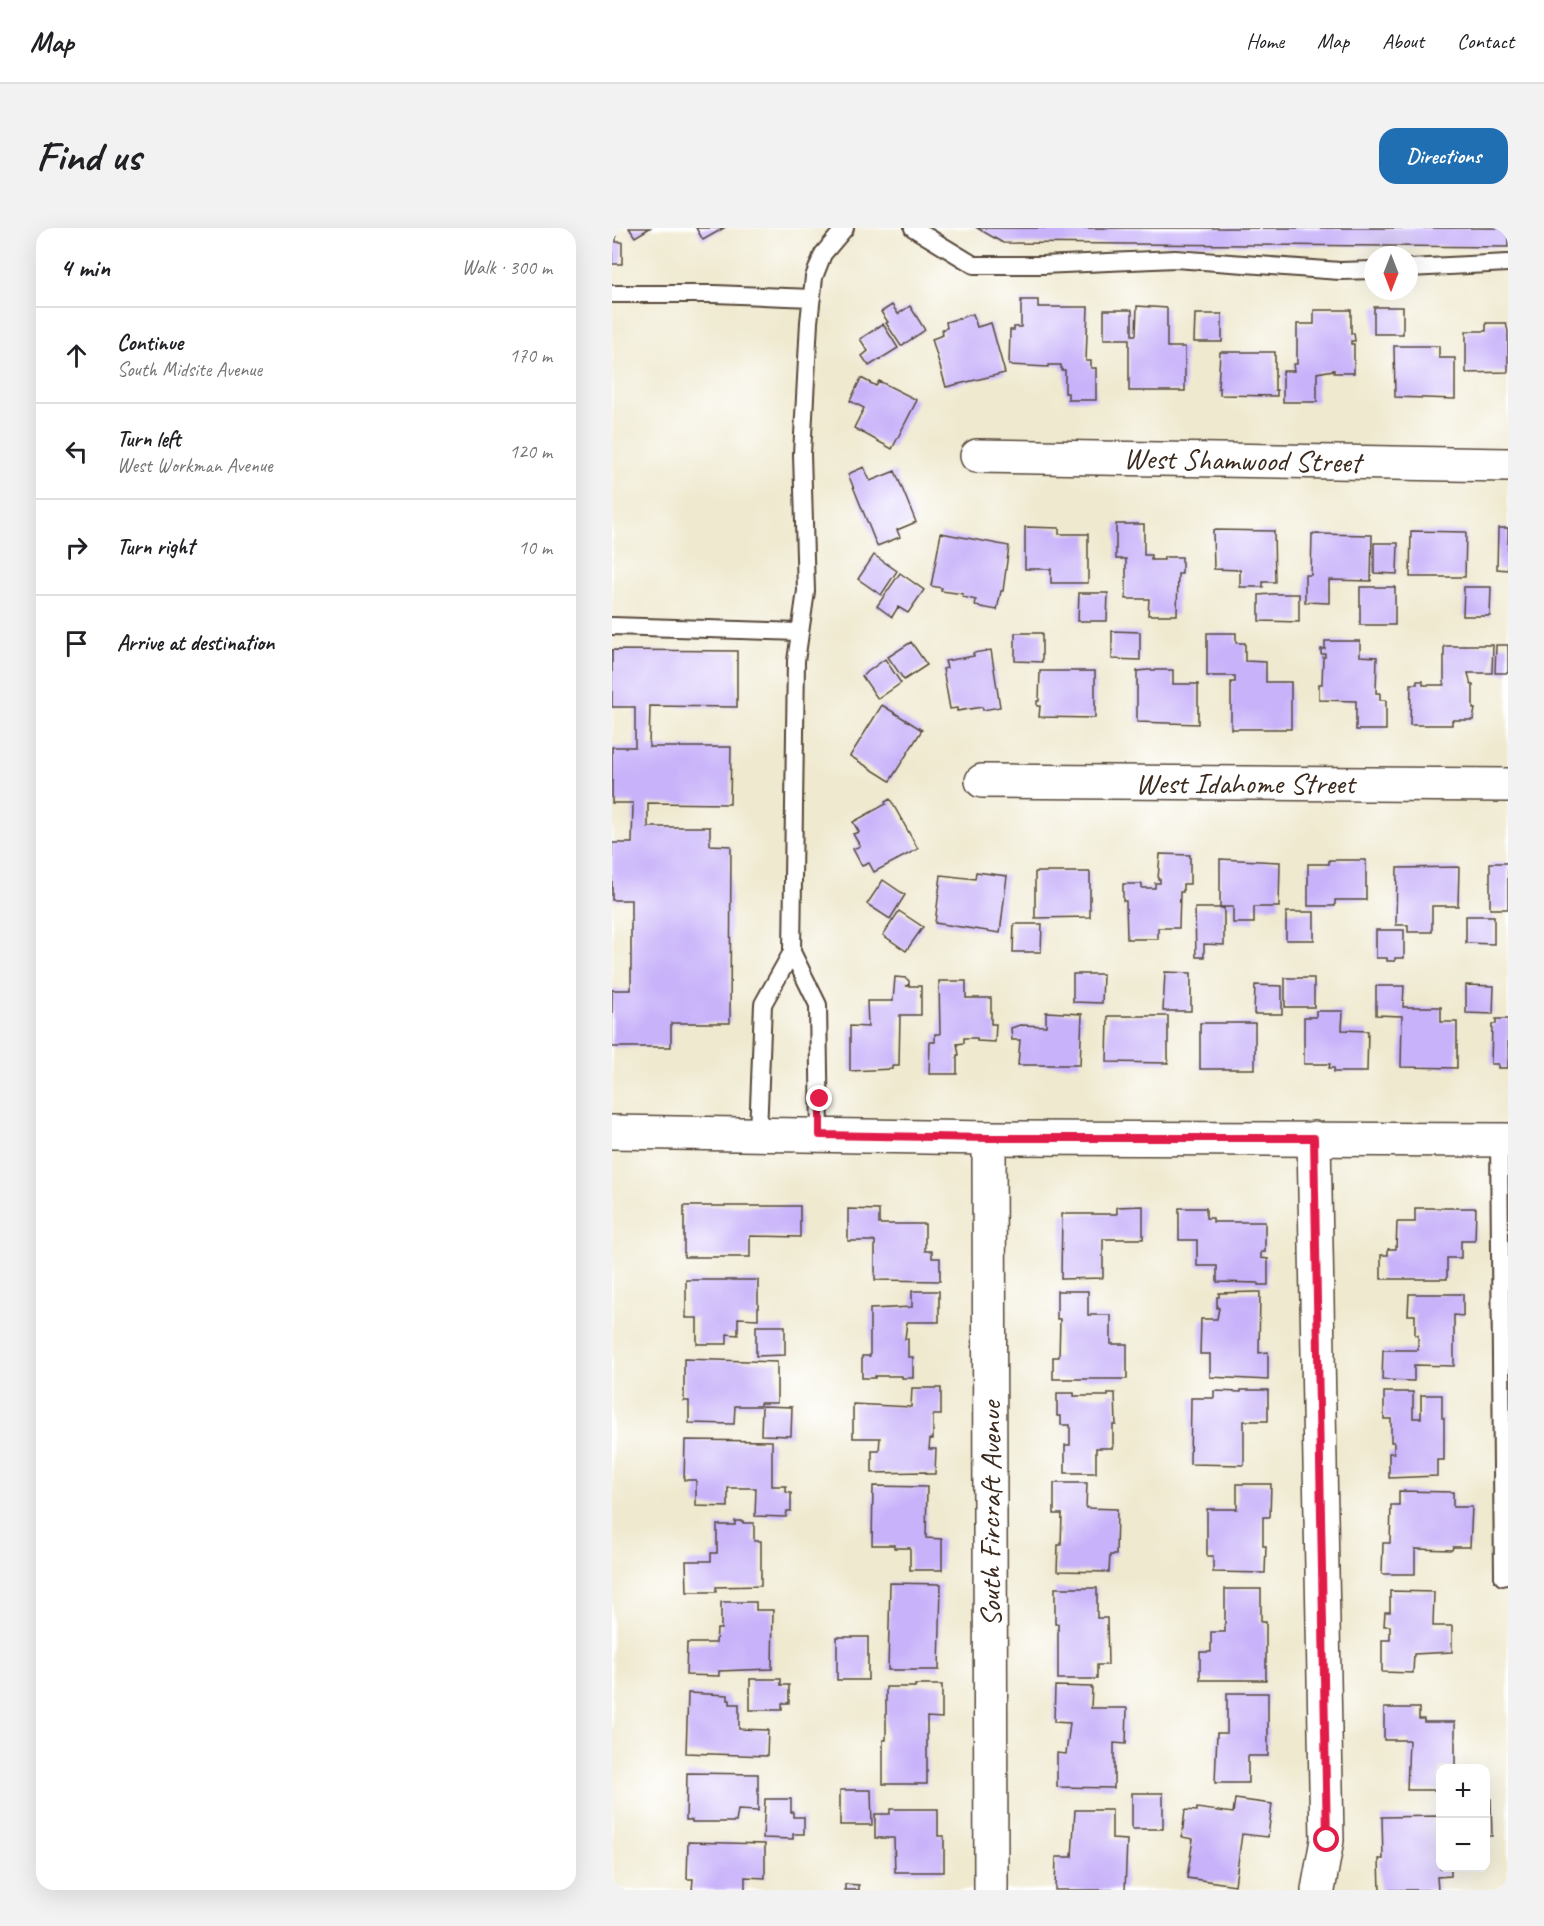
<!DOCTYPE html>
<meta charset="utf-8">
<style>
:root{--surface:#fff;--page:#f2f2f2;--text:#202124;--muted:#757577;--line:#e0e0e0;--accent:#1f6fb2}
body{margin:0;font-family:Caveat,sans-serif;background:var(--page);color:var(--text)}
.controls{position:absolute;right:18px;bottom:18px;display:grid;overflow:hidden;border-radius:12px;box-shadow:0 6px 24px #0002}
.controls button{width:54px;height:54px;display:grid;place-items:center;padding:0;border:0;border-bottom:2px solid var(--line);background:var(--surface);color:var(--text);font:30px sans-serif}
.compass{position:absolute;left:752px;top:18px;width:54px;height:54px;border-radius:50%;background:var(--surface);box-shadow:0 6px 24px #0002;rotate:180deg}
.stop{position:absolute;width:18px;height:18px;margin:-14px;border:4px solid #e11d48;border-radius:50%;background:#fff}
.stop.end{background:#e11d48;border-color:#fff;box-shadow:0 2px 6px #0008}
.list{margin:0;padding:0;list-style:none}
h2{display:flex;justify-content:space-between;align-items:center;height:78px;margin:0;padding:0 24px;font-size:26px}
h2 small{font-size:20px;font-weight:400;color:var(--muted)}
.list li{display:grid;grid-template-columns:39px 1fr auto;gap:18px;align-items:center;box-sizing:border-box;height:96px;padding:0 24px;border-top:2px solid var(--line)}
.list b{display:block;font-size:22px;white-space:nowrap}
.list p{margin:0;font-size:20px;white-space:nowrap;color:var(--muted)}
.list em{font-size:20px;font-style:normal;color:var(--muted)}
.icon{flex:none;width:33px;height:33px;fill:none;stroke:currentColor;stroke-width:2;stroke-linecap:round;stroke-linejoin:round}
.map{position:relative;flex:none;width:896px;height:1662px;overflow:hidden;border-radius:18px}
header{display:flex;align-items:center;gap:36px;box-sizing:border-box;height:84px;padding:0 30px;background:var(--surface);border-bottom:2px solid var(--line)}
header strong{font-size:28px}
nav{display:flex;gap:33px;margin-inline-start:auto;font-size:21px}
.intro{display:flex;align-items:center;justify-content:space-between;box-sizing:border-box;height:144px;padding:0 36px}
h1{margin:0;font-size:42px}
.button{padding:15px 27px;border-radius:18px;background:var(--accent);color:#fff;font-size:21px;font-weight:700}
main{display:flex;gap:36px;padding:0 36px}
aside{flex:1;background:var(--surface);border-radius:18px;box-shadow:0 6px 24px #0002}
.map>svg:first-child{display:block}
.building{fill:#c8b2f9}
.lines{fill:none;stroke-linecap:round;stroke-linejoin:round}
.lane-casing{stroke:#564739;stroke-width:20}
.street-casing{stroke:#564739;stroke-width:36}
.secondary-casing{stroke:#564739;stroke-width:36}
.lane{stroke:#fff;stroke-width:16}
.street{stroke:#fff;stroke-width:33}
.secondary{stroke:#fff;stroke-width:33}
.route{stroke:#e11d48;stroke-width:8}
.labels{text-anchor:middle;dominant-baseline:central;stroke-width:4.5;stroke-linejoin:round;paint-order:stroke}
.street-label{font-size:30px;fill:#3b2a1e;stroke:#fff}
</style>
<header>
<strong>Map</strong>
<nav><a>Home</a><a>Map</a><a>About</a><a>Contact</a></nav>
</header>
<div class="intro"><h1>Find us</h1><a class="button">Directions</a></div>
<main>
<aside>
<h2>4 min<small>Walk · 300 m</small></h2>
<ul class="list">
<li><svg class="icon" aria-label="ahead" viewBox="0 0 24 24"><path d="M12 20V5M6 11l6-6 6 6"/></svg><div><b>Continue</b><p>South Midsite Avenue</p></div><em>170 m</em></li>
<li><svg class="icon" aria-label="left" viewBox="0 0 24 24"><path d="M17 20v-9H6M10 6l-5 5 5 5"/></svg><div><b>Turn left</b><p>West Workman Avenue</p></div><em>120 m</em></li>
<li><svg class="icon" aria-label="right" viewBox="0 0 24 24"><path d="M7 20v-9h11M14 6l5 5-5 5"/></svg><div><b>Turn right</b></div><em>10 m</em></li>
<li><svg class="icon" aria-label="arrive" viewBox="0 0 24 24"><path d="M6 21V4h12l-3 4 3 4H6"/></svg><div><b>Arrive at destination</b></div></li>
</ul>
</aside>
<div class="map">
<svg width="896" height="1662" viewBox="0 0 896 1662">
<rect width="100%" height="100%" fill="#fff"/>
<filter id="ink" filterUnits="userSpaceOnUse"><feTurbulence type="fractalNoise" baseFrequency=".0167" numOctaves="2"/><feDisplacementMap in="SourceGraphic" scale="12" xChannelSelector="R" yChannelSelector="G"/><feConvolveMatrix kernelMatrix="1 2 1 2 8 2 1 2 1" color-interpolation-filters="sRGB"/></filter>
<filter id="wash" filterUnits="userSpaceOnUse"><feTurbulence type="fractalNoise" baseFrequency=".008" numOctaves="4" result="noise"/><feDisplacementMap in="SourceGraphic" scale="24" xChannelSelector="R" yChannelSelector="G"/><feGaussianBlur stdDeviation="1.35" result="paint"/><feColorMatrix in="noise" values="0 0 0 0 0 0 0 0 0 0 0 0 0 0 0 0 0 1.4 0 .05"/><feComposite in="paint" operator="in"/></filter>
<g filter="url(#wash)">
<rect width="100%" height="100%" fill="#efe9cf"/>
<g id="blocks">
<path class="building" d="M0 0H3L4 14H10V36H0Z
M17 0H38L23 9Z
M84 0H112L91 12Z
M365 0H896V19L391 15Z
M409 72H426V79H476L474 133H479V140H484V172H456V165H453V142H449V137H436V139L397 137 398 102H402V99H409Z
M280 77 286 86 298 78 313 102 289 118 274 95 276 94 269 84Z
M525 78 555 80V119H573V163H517V111H492V82H520V107H524Z
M762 79H791V106H762Z
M702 82H739V105H742L743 113H739V116H742V145H722V142L705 145V174H671V143H682L681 136H685V96H702Z
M361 86 365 99 379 95 393 145 334 159 320 111 331 107 330 101 335 100 334 94Z
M583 86H610V114H582Z
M874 95H894L896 103V144L854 145V103H874Z
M271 96 286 120 257 138 250 128 256 123 248 111Z
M782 118H827V130H843V171L783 169Z
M608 124H663V162H665V168L608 167V160H606Z
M249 150 264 158 267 153 305 172 280 221 242 200 252 180 238 173Z
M252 239 258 253 283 243 304 294 285 302 288 309 265 318 236 246Z
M504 296H532V327H539V332H552V329H570V346H566L565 387H536L537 371H514V331H504Z
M413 299 447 300V306H476V355H439V341H413Z
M886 300H896V342L885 341Z
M601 302 662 303 663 354H651V359H628V342L602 341Z
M799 303 854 304 853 349H798Z
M329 305 397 318 391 363H389L385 382 363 378 364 372 351 369V366L329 363 330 360 319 358Z
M700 306 760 307 759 353 717 352V375L693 374V347H699Z
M762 315H786L785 346 762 345Z
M262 327 285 343 269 367 246 351Z
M288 345 312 362 296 385 286 379 280 389 265 378Z
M748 359H783V397H748Z
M852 359H879L878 388H851Z
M467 365H496L495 393H466Z
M659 366H687V394L647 393V367Z
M500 403 528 404V432L500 431Z
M403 405H430V434L403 433Z
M595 405H624V415H633V433L654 434V454H679V501H619V454H623V448H595Z
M713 413H748V428L765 429 764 465H768V472H774V502H744V473L707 472V456H710L711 429H713V426H709V421H713Z
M299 414 315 437 292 452 276 429Z
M852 417H881L880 445H856L859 457H861V481H863L861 492H840V497H798L799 456H805V453H811V457H832V418H852Z
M884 417H896V445H883Z
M0 422 125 423V479L38 478 37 519H119L118 576 36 575V599H98V617L119 618 118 795H59V819H0V762H19V672H0V615H20L21 575H0V519H23V479H0Z
M379 422 388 479 371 482 370 479 345 483V480L338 481 331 441 335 440 333 433 362 428 361 425Z
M273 431 289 455 266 471 250 448Z
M536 442H561V456H586V496L525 494V443Z
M428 443H483V490L427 489 428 478H425V473H427Z
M270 477 310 502 278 553 238 528Z
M278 571 306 621 262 644 257 635 250 638 241 621 248 618 241 606 247 604 241 594 274 576 273 574Z
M548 626 578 627V656H571V664H568L567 700H546V711H515L514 673H511V656H530V660H543V655H548V651H546Z
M608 631 668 634 667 679H642V695H621V679H608Z
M717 632H754V672H723V678H696V636H717Z
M878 635H896V681H878Z
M847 639 846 678H820V704H796V697H784L785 640Z
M364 644 395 648 388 705 323 695 329 647 363 651Z
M423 644H478V689L423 690Z
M271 652 293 667 278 691 255 676Z
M583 680H612V717L592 716V729H584Z
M287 683 311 699 294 723 271 707Z
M674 684H702V712H674Z
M854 688H882V716L854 715Z
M402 696H430L429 724H401Z
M764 702H792V730H783V733H775V730H764Z
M553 744 579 745V783H551Z
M461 746H491L490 775 461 774Z
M283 749 294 750 297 753V757L294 758H309V787H288L287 838H280V841L238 843V798L256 799 255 773H281Z
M673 750H702V779H673Z
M327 753H354V770H379V796H384L383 814 365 813V810H352V815L345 816 347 827H345V846H317L318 814H323V806H328Z
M643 757 670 758V786H642Z
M854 757 882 758 881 786 854 785Z
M764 758H792L791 779H829V794H845V840L789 839 790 788 764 787Z
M704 783H731L730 802 756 803 755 844H722V840H717L718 836H692V789H704Z
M434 784 470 786 468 837H406L408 812H400L399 800 408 797 434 798Z
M496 788H556V835L495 834Z
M884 791H896V840H886V836H879L880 796H884Z
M588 795H643V841H588Z
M72 978H188V1009L138 1008V1029H72Z
M531 978V1011H491V1050L449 1051 450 986H505V979Z
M567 980H594V990H601V994H653V1024H649V1030L656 1031V1057H646V1055L605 1054V1038H585V1012H567Z
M803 980H864L863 1013H849V1030H835V1051H769V1027H776V1021H784L785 994H803Z
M236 981 267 982V996H313V1023H320V1030H328V1053L263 1052V1013H236Z
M74 1052H146V1091L126 1090V1107L115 1106V1116H85V1090H74Z
M300 1063H327V1094H295L293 1111H296V1129H301V1150H290V1148H263V1150H250V1128H258V1081L300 1079Z
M445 1063H476V1087H499V1116H515V1151H441V1129H447L448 1091H445Z
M643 1064H648L647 1125 656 1124V1152L598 1149V1126H588L589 1091H605L607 1080H605V1069H607V1065Z
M797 1066H851V1088L842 1087V1138L802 1137V1153L770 1152 771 1122H806V1107H803V1087H796Z
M144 1098H173V1127L144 1128Z
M72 1131 165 1134V1175H148V1178H123L122 1196 77 1195V1173H72Z
M300 1160H329V1187H321V1211H318L317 1221H324L323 1246H314V1244L260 1245V1223H267L268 1210H241V1176L299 1179Z
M629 1162H656V1193H632V1237L578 1236 579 1170H602V1163L629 1164Z
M772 1164H801V1190H809V1167H830V1190H832V1232H825V1248L777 1250V1225H782V1214H779V1191H772Z
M445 1165H462V1168H496V1165H503L504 1197H501V1220H484V1245H453V1217H458V1197H449V1188H445Z
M150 1178 180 1179 179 1208 149 1207Z
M73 1212 160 1213V1258H174V1264L179 1265V1283H175L174 1289 143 1288 144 1260H116V1279L84 1278V1252H72Z
M442 1255H475L474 1280 505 1281 504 1327H498L497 1344 445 1343 446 1317H449L450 1286H442Z
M625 1256H659L658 1289H651V1318H654L653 1345 601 1344V1328H595V1281H625Z
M261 1258 315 1259 314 1310 330 1311V1342H298V1320H282V1317H260Z
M787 1263 841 1264V1279H860L858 1319H841L840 1322 803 1321V1346H770L771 1315H778L779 1277H787Z
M123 1293H131V1295H142V1313H149V1358L104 1359V1364H75L74 1333H99V1325H105V1297H123Z
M278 1355 329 1356 327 1442H276Z
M443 1360H485V1390H495L496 1437H485V1451H446V1396H443Z
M613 1361H649V1394H654V1452H588V1424H599V1404H613Z
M778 1363 822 1364 821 1398H840V1424L802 1426 801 1445 770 1444V1412H778V1398H772L773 1384H778Z
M109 1374H144V1382H161L160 1441 107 1443V1448L74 1447 75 1415H104L105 1401H109Z
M225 1409H256V1452H225Z
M138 1451H169V1457H177V1475H170V1482H138Z
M303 1457H330V1490L315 1489V1556H271V1512H274V1459H303Z
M443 1458 480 1459 479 1480H515L514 1516 502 1515V1560L445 1559V1525L454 1526 458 1495 442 1494Z
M76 1465 116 1467V1472H118V1476H127V1501L156 1502 155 1528 74 1525Z
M615 1465H656V1528H636V1555H603L605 1505H615Z
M772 1480H807V1491H812V1494H843V1540H828V1562H795L797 1512H772Z
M75 1545 146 1546V1583L126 1582 124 1594H80V1592H74Z
M228 1562H259L260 1597H228Z
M520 1565H551V1601H520Z
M153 1571H179V1584H181V1589H192V1606H181V1611L151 1610Z
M623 1571 660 1576 656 1609 630 1606 623 1657 575 1650 581 1611 570 1609 573 1582 585 1583V1580L621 1585Z
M873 1571H879L880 1608H873Z
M278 1581H326V1608H332V1644H283L282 1610H263V1586H278Z
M463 1582H500V1611L515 1612 513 1662H443L444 1629H460Z
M828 1588V1640H839V1648L825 1649 826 1662H768L767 1631H771L770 1589Z
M76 1614 153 1616V1650L133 1649V1662H80L81 1651H75Z
M233 1656 247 1657V1662H233Z"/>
</g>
</g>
<g filter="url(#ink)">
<use href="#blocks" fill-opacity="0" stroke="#564739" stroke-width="1.5"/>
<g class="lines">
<g class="lane-casing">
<path id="lane" d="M301 0 362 37H430L563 31 728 43 761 42
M797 40 896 35
M0 66H102L200 70
M0 398 187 404
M146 905 151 776 180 724
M208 907 206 777 180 724 184 433 194 363 190 226 197 94 202 49 211 26 233 0
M887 911 891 1349"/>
</g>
<g class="street-casing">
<path id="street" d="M365 228 896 237
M370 553 896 557
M377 910 379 1662
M702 910 715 1612 706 1662"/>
</g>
<g class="secondary-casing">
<path id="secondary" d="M0 904 377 910 896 912"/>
</g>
<use href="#lane" class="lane"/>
<use href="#street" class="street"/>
<use href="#secondary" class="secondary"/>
</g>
</g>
<g class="lines" filter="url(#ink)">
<path class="route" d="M208 871V907L377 910H702L715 1612"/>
</g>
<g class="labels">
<g class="street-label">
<text transform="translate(630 232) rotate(1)">West Shamwood Street</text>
<text x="633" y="555">West Idahome Street</text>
<text transform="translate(378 1286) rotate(-90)">South Fircraft Avenue</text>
</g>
</g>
</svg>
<div class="controls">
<button>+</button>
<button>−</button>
</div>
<svg class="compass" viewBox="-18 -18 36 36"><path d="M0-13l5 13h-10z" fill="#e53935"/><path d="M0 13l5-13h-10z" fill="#757577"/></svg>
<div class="stop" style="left:715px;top:1612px"></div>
<div class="stop end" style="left:208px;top:871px"></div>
</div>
</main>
